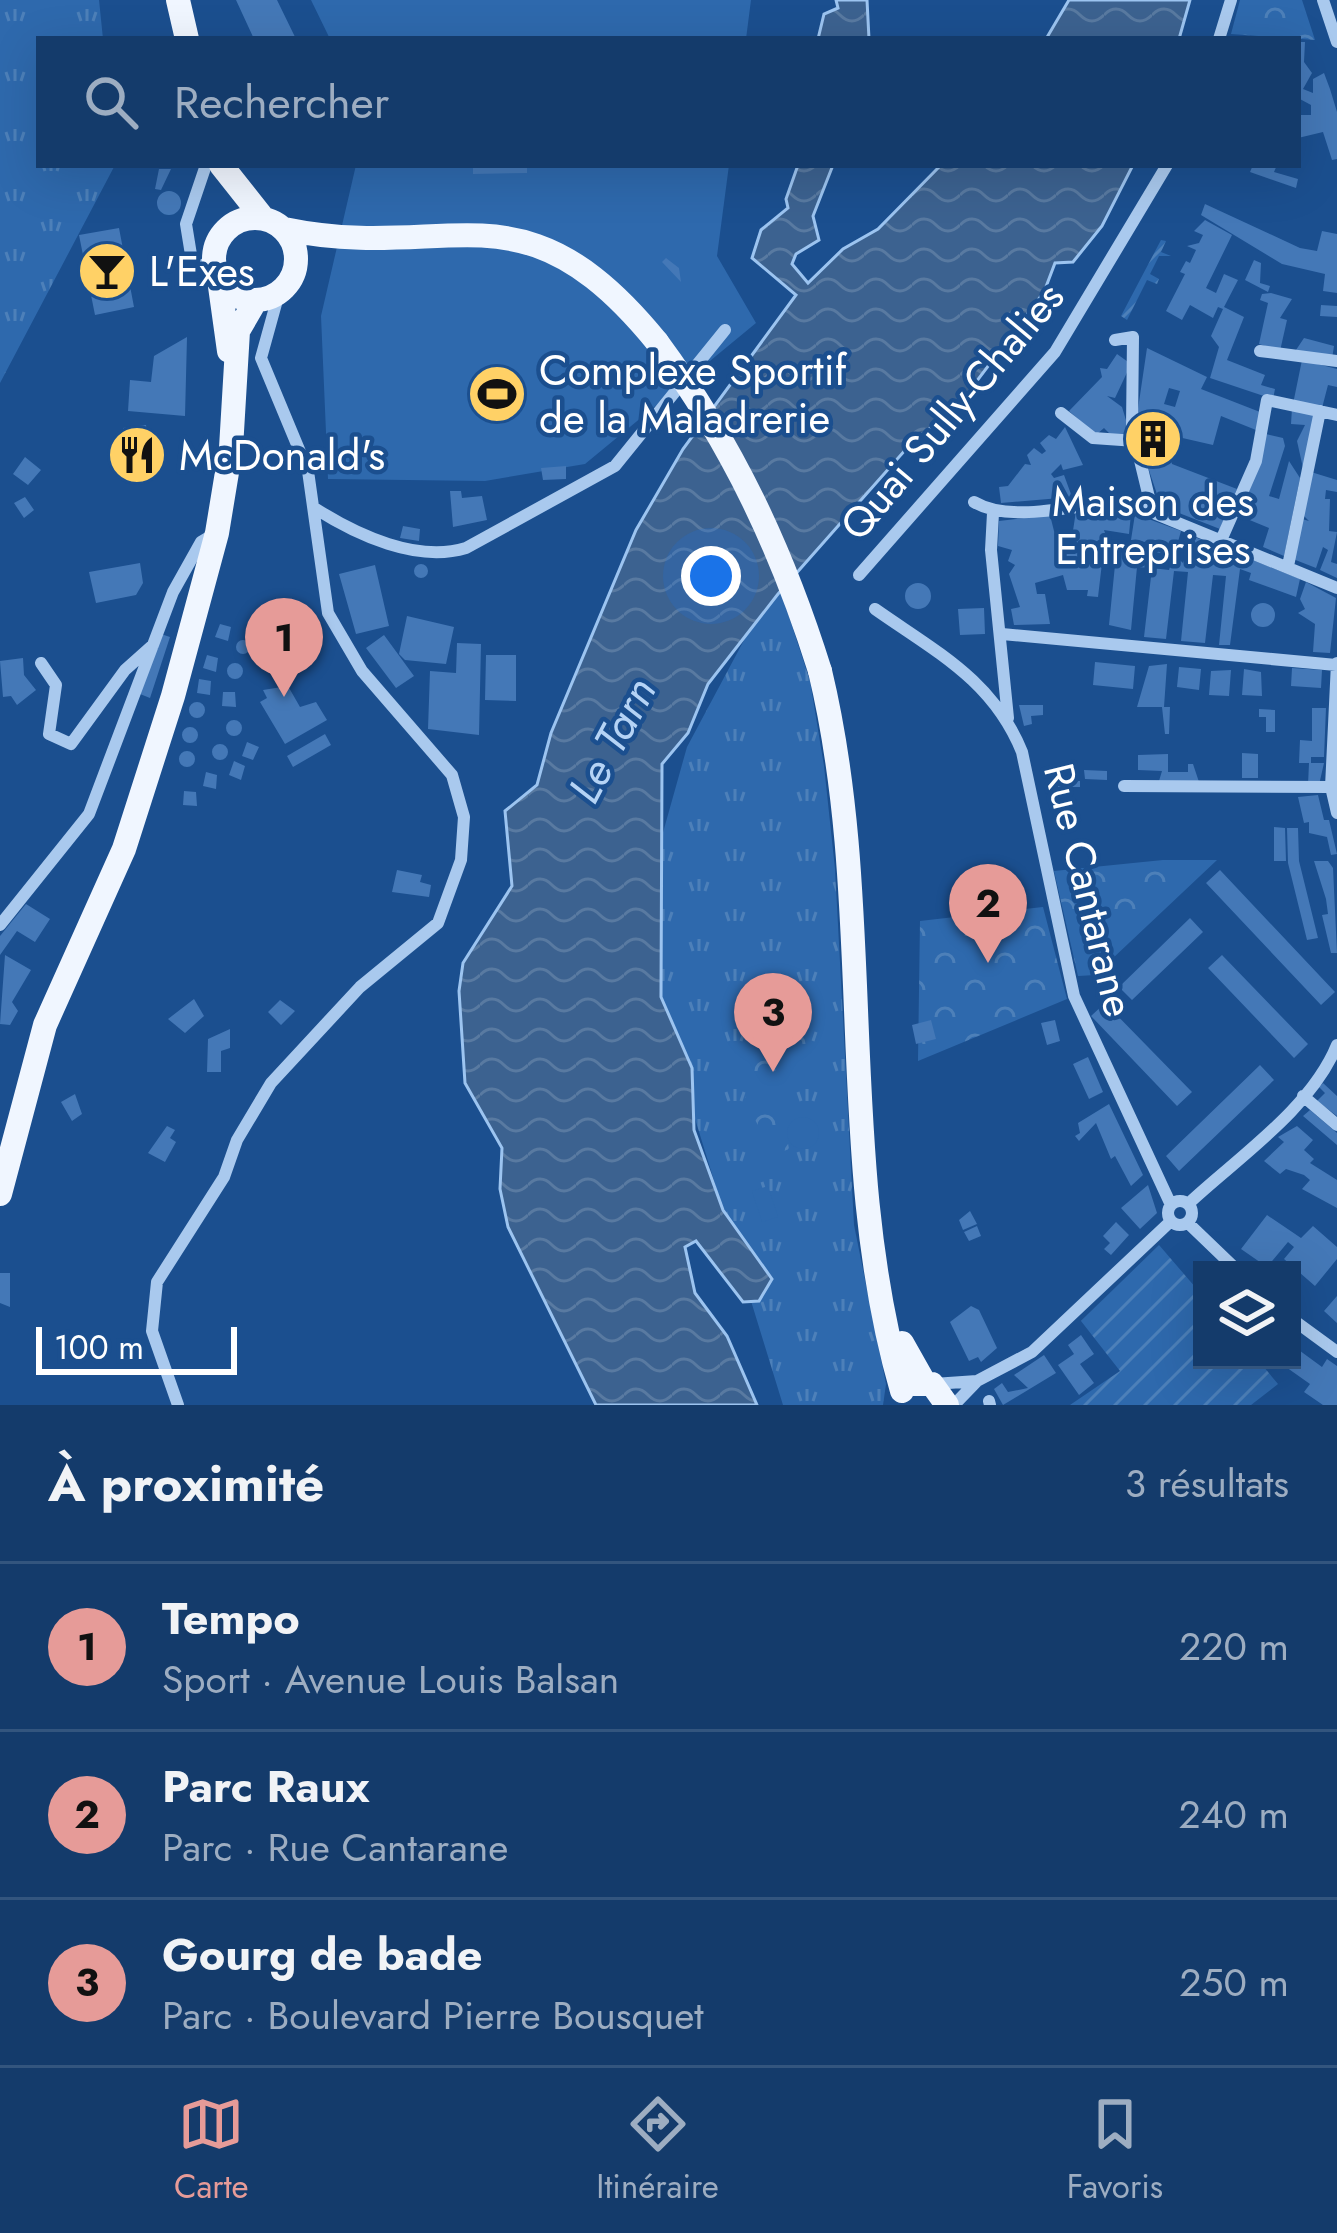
<!DOCTYPE html>
<html lang="fr">
<meta charset="utf-8">
<style>
:root{--surface:#143b6b;--page:#1d4271;--text:#f1f3f6;--muted:#9dadc1;--line:#33557e;--accent:#e69b98}
body{margin:0;font-family:Jost,sans-serif;background:var(--page);color:var(--text)}
.controls{position:absolute;right:36px;bottom:36px;display:grid;overflow:hidden;border-radius:0px;box-shadow:0 12px 48px #0002}
.controls button{width:108px;height:108px;display:grid;place-items:center;padding:0;border:0;border-bottom:3px solid var(--line);background:var(--surface);color:var(--text);font:60px sans-serif}
.scale{position:absolute;left:36px;bottom:30px;width:201px;box-sizing:border-box;padding-left:12px;border:6px solid #fff;border-top:0;font-size:33px;line-height:42px;white-space:nowrap;color:#fff;-webkit-text-stroke:9px #1b4f8f;paint-order:stroke}
.you{position:absolute;left:711px;top:576px;width:42px;height:42px;margin:-30px;border:9px solid #fff;border-radius:50%;background:#1a73e8;box-shadow:0 0 0 18px #1a73e833}
.badge{display:grid;place-items:center;width:78px;height:78px;border-radius:50%;background:var(--accent);color:#111;font-size:39px;font-weight:700}
.pin{position:absolute;translate:-50% -99px;filter:drop-shadow(0 3px 6px #0008)}
.pin::after{content:'';position:absolute;top:63px;width:42px;height:36px;background:inherit;clip-path:polygon(0 0,100% 0,50% 100%)}
.list{margin:0;padding:0;list-style:none}
h2{display:flex;justify-content:space-between;align-items:center;height:156px;margin:0;padding:0 48px;font-size:51px}
h2 small{font-size:39px;font-weight:400;color:var(--muted)}
.list li{display:grid;grid-template-columns:78px 1fr auto;gap:36px;align-items:center;box-sizing:border-box;height:168px;padding:0 48px;border-top:3px solid var(--line)}
.list b{display:block;font-size:45px;white-space:nowrap}
.list p{margin:0;font-size:39px;white-space:nowrap;color:var(--muted)}
.list em{font-size:39px;font-style:normal;color:var(--muted)}
.icon{flex:none;width:66px;height:66px;fill:none;stroke:currentColor;stroke-width:2;stroke-linecap:round;stroke-linejoin:round}
.map{position:relative;flex:none;width:1337px;height:1405px;overflow:hidden}
.search{position:absolute;background:var(--surface);box-shadow:0 12px 48px #0002;left:36px;right:36px;top:36px;height:132px;display:flex;align-items:center;gap:30px;box-sizing:border-box;padding:0 42px;border-radius:0px;color:var(--muted);font-size:45px}
.sheet{height:660px;background:var(--surface)}
nav{display:flex;justify-content:space-around;align-items:center;box-sizing:border-box;height:168px;border-top:3px solid var(--line);background:var(--surface);font-size:33px;color:var(--muted)}
nav a{display:grid;justify-items:center;gap:6px}
nav .on{color:var(--accent)}
.map>svg:first-child{display:block}
.grass{fill:url(#grass-tufts)}
.park{fill:url(#park-crowns)}
.garden{fill:url(#garden-furrows)}
.pitch{fill:#2e69ad}
.water{fill:url(#water-waves);stroke:#9cc4f0;stroke-width:3}
.building{fill:#4478b7;fill-rule:evenodd}
.lines{fill:none;stroke-linecap:round;stroke-linejoin:round}
.street{stroke:#a9c9ee;stroke-width:12}
.primary{stroke:#f0f6ff;stroke-width:24}
.primary-bridge{stroke:#f0f6ff;stroke-width:24}
.labels{text-anchor:middle;dominant-baseline:central;stroke-width:9;stroke-linejoin:round;paint-order:stroke}
.poi-label{font-size:42px;fill:#fff;stroke:#1b4f8f;text-anchor:start}
.street-label{font-size:42px;fill:#fff;stroke:#1b4f8f}
.water-label{font-size:45px;font-style:italic;fill:#b5d3f5;stroke:#1b4f8f}
</style>
<div class="map">
<svg width="1337" height="1405" viewBox="0 0 1337 1405">
<defs>
<pattern id="grass-tufts" width="24" height="20" patternUnits="userSpaceOnUse" patternTransform="scale(3)"><rect width="24" height="20" fill="#2e69ad"/><path d="M3 7l-1-3M5 7V3M7 7l1-3M15 17l-1-3M17 17v-4M19 17l1-3" fill="none" stroke="#4d80b9"/></pattern>
<pattern id="park-crowns" width="20" height="18" patternUnits="userSpaceOnUse" patternTransform="scale(3)"><rect width="20" height="18" fill="#2e69ad"/><path d="M2 6a3 3 0 1 1 6 0M12 15a3 3 0 1 1 6 0" fill="none" stroke="#4d80b9"/></pattern>
<pattern id="garden-furrows" width="10" height="10" patternUnits="userSpaceOnUse" patternTransform="scale(3)"><rect width="10" height="10" fill="#2e69ad"/><path d="M-1 1l2-2M0 10L10 0M9 11l2-2" fill="none" stroke="#4d80b9"/></pattern>
<pattern id="water-waves" width="16" height="10" patternUnits="userSpaceOnUse" patternTransform="scale(3)"><rect width="16" height="10" fill="#3c6290"/><path d="M0 5q4-4 8 0t8 0" fill="none" stroke="#597aa1"/></pattern>
</defs>
<rect width="100%" height="100%" fill="#1b4f8f"/>
<path class="grass" d="M0 0H99L103 39H39V165H115L0 383Z
M781 592 810 681 824 766 835 869 854 1225 886 1384 883 1405H783L653 982 657 854 687 747 750 629Z"/>
<path class="park" d="M1240 0H1302L1315 40 1231 34Z
M1163 860H1217L1095 975 1078 976 1054 871Z
M1043 907 1067 999 918 1061 920 921Z
M761 982C814 998 809 1013 810 1062 772 1092 782 1105 789 1149L774 1155 745 1101 756 1021 770 994Z"/>
<path class="garden" d="M1161 240 1166 241 1161 252 1171 256H1159L1150 274 1159 279 1157 284 1147 280 1127 320 1121 316Z
M1159 1245 1202 1295V1360H1258L1278 1384 1251 1405H1070L1120 1371 1081 1321Z"/>
<path class="pitch" d="M311 0H751L746 39H330Z
M356 165H729L717 256 756 323 585 464 485 481 328 479 321 316Z
M787 1133a16 16 0 1 1 32 0a16 16 0 1 1-32 0Z
M768 1186 778 1217 762 1222 752 1191Z"/>
<path class="water" d="M836 0H867L869 39H818L824 14 838 8Z
M1069 0H1190L1179 39H1046Z
M798 165H833L813 216 819 240 796 254 792 264 808 283 843 249 878 229 941 165H1133L1102 226 1073 262 1055 263 1044 292 955 410 914 440 778 594 708 684 688 733 662 764 661 997 692 1068 694 1130 723 1210 772 1279 759 1301 743 1302 696 1241 685 1247 695 1293 727 1336 757 1405H596L508 1227 500 1189 502 1148 465 1083 459 991 463 963 512 886 505 811 537 785 551 733 636 530 683 449 796 295 752 258 761 230 788 208 786 199Z"/>
<path class="building" d="M236 0H277L296 39H254Z
M1298 42H1305L1304 62 1312 73 1303 89 1313 93V79L1324 73 1330 89 1337 112V159L1332 160 1323 132 1298 138V115H1311V105L1298 98Z
M473 165H527V173L473 174Z
M1253 165H1277L1274 172 1298 179 1296 188 1250 172Z
M159 169H171L161 190 155 189Z
M157 203a12 12 0 1 1 24 0a12 12 0 1 1-24 0Z
M1205 204 1300 248 1317 251 1322 231 1337 234V293L1323 291 1325 274 1282 264 1201 215Z
M1205 220 1232 235 1206 288 1216 293 1224 274 1238 280 1224 307 1244 317 1227 360 1265 375 1261 385 1275 389 1273 399 1210 378 1219 347 1211 336 1223 309 1218 307 1213 318 1190 305 1182 320 1166 311 1185 274 1180 272 1186 261 1190 263 1196 250 1187 246 1199 243 1203 235 1194 231Z
M119 228 134 307 95 315 79 235Z
M666 258 679 268 681 282 662 262Z
M1254 260 1261 263 1260 283 1270 286 1268 292 1245 280Z
M1271 293 1292 299 1280 318 1287 320 1280 351 1259 344 1268 303 1260 300 1262 294Z
M1321 305 1337 306V317L1320 316Z
M187 337 185 416 128 411 130 380 151 382 154 356Z
M1304 338 1334 346 1332 359 1294 353Z
M1147 348 1207 377 1201 389 1260 412 1256 430 1221 416 1213 445 1165 434 1172 464 1237 489 1220 529 1161 506 1135 429ZM1169 388 1180 391 1175 407 1164 404Z
M1117 354 1131 364 1115 398 1107 396 1122 407 1131 437 1114 438 1104 428 1096 435 1069 411 1102 377 1100 368 1107 369Z
M1302 360 1337 369V387L1328 385 1322 408 1293 404Z
M1292 408 1315 413 1303 468 1297 441 1305 425 1291 424Z
M146 425 153 477 126 480 123 428Z
M1065 427 1083 465 1063 470 1061 464 1051 474 1054 478 1064 475 1072 497 1001 503 999 487 1008 486 1025 464 1031 465 1027 455 1034 448 1042 454 1046 451 1040 443 1049 435 1056 439Z
M1262 433 1283 438 1285 446 1269 496 1279 499 1289 461 1300 478 1284 556 1263 547 1269 528 1235 514Z
M25 457 41 470 28 485 13 474Z
M566 466V479L543 480 541 468Z
M1311 472 1337 480V492L1326 490 1325 499H1330L1329 531 1337 532 1331 562 1337 564V578L1320 570 1328 550 1323 547 1316 568 1293 559 1302 519 1309 521 1303 515Z
M450 491H461L462 498 482 496 487 520 453 527Z
M25 497 34 510 24 518 14 503Z
M1106 509 1131 514 1129 534 1104 530 1110 548 1152 557 1151 568 1137 567 1131 630 1109 625 1115 565 1102 563 1098 597 1087 596 1088 590H1067L1063 575 1035 583 1037 594H1045L1050 624 1014 625 1011 609 1020 607 1009 574 1015 565 1008 561 1012 550 998 546 999 521 1050 515 1055 535 1072 537 1076 511Z
M1135 514 1181 531 1176 549 1163 545 1161 553 1155 552 1153 543 1131 540Z
M403 526 420 529 419 541 400 538Z
M1187 534 1300 579 1296 597 1249 580 1251 573 1240 569 1230 645H1219L1226 576 1213 575 1205 643 1181 641 1188 572 1174 571 1166 639 1144 637 1152 568 1169 570 1174 555 1183 563 1190 545 1183 542Z
M140 563 143 583 136 595 96 603 89 572Z
M414 571a7 7 0 1 1 14 0a7 7 0 1 1-14 0Z
M375 565 389 626 356 634 339 574Z
M1306 582 1336 598 1330 653 1313 652 1315 624 1298 613 1305 609 1300 599Z
M905 596a13 13 0 1 1 26 0a13 13 0 1 1-26 0Z
M1251 615a12 12 0 1 1 24 0a12 12 0 1 1-24 0Z
M984 608 985 634 960 635 958 609Z
M407 616 454 627 446 664 405 660 399 654Z
M220 624 231 627 228 641 215 637Z
M161 634 170 637 150 698 140 694Z
M384 635 414 676 396 688 366 648Z
M236 647a7 7 0 1 1 14 0a7 7 0 1 1-14 0Z
M457 643 481 644 479 735 428 729 430 671 456 673Z
M207 655 218 658 216 672 203 668Z
M486 655H516V701L485 700Z
M23 658 24 675 36 690 17 705 11 696 3 697 0 661Z
M1095 662 1135 666 1133 689 1093 685Z
M227 671a8 8 0 1 1 16 0a8 8 0 1 1-16 0Z
M1167 664 1164 707H1137L1149 666Z
M1179 667 1201 669 1199 690 1177 687Z
M1292 668 1322 670 1321 688 1291 686Z
M1244 669 1261 672 1262 696 1242 695Z
M1231 670 1229 696 1209 695 1211 671Z
M199 679 211 681 210 695 197 693Z
M288 686 300 707 316 702 327 720 285 744 260 702 267 698 263 690Z
M223 692H235L236 707 222 706Z
M189 710a8 8 0 1 1 16 0a8 8 0 1 1-16 0Z
M1019 705H1043V715L1031 716 1032 724 1024 726Z
M1162 707H1170L1169 734H1165Z
M1312 708H1326L1324 757H1311V763H1324L1319 785H1308L1309 763H1299L1300 740 1312 741Z
M1259 709 1275 710V732H1266V717H1259Z
M226 728a8 8 0 1 1 16 0a8 8 0 1 1-16 0Z
M182 735a8 8 0 1 1 16 0a8 8 0 1 1-16 0Z
M325 734 331 745 293 767 287 756Z
M247 742 259 747 253 760 242 756Z
M212 752a8 8 0 1 1 16 0a8 8 0 1 1-16 0Z
M179 759a8 8 0 1 1 16 0a8 8 0 1 1-16 0Z
M1242 753 1258 754V778H1242Z
M1168 754V772H1188V764H1193L1199 782 1159 781 1162 771 1138 770V755Z
M234 761 245 766 241 780 229 775Z
M1084 770 1107 771V780L1085 779Z
M206 772 217 775 216 789 203 786Z
M1058 781H1080V787H1058Z
M184 791 196 792 197 806 183 805Z
M1318 795 1324 820H1329L1337 854 1331 855 1327 837 1309 833V822L1304 823 1298 797Z
M1274 827 1285 828 1286 861H1274Z
M1287 828H1298L1299 861 1318 938 1307 940 1288 863Z
M1314 861H1328L1333 868 1337 953H1331L1322 915 1328 914 1326 899Z
M397 870 422 875 420 882 431 885 429 897 392 892Z
M1220 870 1335 992 1321 1005 1206 883Z
M26 904 50 919 35 942 17 931 0 955V936Z
M1190 918 1203 932 1132 1000 1119 987Z
M5 955 31 970 12 1002 18 1011 10 1025 0 1024Z
M1222 955 1308 1044 1294 1058 1208 968Z
M194 999 204 1016 185 1033 168 1019Z
M280 1000 295 1011 281 1025 268 1012Z
M1105 1003 1192 1092 1177 1106 1091 1016Z
M931 1020 936 1039 916 1044 912 1025Z
M1055 1020 1060 1041 1047 1045 1041 1023Z
M230 1029V1048L221 1051V1072H207L208 1039Z
M1088 1057 1103 1092 1089 1099 1073 1064Z
M1260 1065 1274 1080 1179 1171 1166 1156Z
M1323 1083 1337 1096V1116L1317 1101 1325 1093 1319 1087Z
M75 1094 82 1114 72 1121 61 1102Z
M1109 1104 1143 1175 1131 1186 1115 1156 1111 1159 1096 1123 1079 1141 1075 1136 1080 1133 1078 1123Z
M1310 1110 1337 1133V1145L1303 1116Z
M167 1126 175 1130 170 1138 176 1142 165 1162 148 1153Z
M1297 1126 1313 1140 1304 1150 1314 1159 1310 1163 1337 1180V1208L1302 1189 1310 1180 1304 1175 1286 1169 1280 1174 1264 1161 1284 1142 1278 1137Z
M1148 1185 1157 1213 1140 1229 1121 1208Z
M970 1211 977 1224 963 1230 959 1220Z
M1267 1215 1301 1238 1313 1226 1337 1247V1259L1315 1286 1284 1259 1294 1247 1288 1242 1267 1267 1241 1249Z
M1116 1222 1129 1235 1111 1255 1104 1249 1110 1243 1103 1236Z
M977 1226 981 1236 969 1241 964 1232Z
M0 1273H10V1307L0 1303Z
M1337 1296V1323L1324 1311Z
M971 1306 979 1310 997 1348 981 1362 978 1357 969 1361 950 1322Z
M1081 1335 1094 1354 1080 1364 1094 1383 1079 1395 1058 1365 1074 1354 1068 1345Z
M1292 1345 1322 1367 1327 1359 1337 1366V1405H1323L1304 1392 1310 1384 1276 1360H1292Z
M1044 1355 1056 1373 1003 1405 994 1389 1002 1383 1008 1392 1028 1388 1014 1375Z"/>
<g class="lines">
<path class="street" d="M1323 0 1337 42
M1219 39 1231 0
M206 165 186 224 193 267 214 262
M1115 340 1133 337 1132 427 1152 510
M1260 351 1337 361
M1061 413 1093 438 1136 441
M974 502C1016 527 1085 498 1134 505L1337 588
M316 509C357 535 417 563 466 548L615 466 725 330
M993 513 991 550 1008 718
M1222 538 1256 461 1267 400 1337 415
M1288 566 1320 411
M859 575 1055 352 1167 165
M875 609C936 652 993 680 1022 752L1074 996 1171 1205
M1002 634 1336 665
M41 663 56 685 49 734 71 744 125 670 153 645
M1337 663 1331 787 1337 813
M1124 786 1331 787
M0 925 89 814 173 592 201 542 216 533
M1303 1096 1337 1125
M1168 1213a12 12 0 1 1 24 0a12 12 0 1 1-24 0Z
M1188 1204C1237 1158 1311 1109 1337 1045
M1188 1223 1237 1270
M1292 1319 1337 1352
M977 1381 1032 1352 1171 1221
M934 1384 977 1381 954 1405
M989 1401 990 1405
M178 1405 152 1331 157 1282 224 1177 237 1140 271 1083 360 987 438 923 461 860 464 817 452 775 362 671 328 613 308 471 261 358 279 293"/>
<path class="primary" d="M178 0 187 39
M221 165 263 218
M214 259a41 41 0 1 1 82 0a41 41 0 1 1-82 0Z
M284 229C452 264 520 174 657 342
M219 279 229 351
M820 671C877 907 834 1157 902 1391
M0 1194 45 1025 124 849 173 696 217 533 231 448 238 331 256 300
M902 1343 924 1382
M911 1384H932L947 1405"/>
<path class="primary-bridge" d="M657 342C733 445 782 550 820 671"/>
</g>
<defs>
<g id="bar-disc" transform="scale(3)"><circle r="9.5" fill="#ffd166" stroke="#1b4f8f"/><path d="M-6-5H6L.8 .8V4.5H3.5V6h-7V4.5H-.8V.8Z" fill="#111"/></g>
<g id="stadium-disc" transform="scale(3)"><circle r="9.5" fill="#ffd166" stroke="#1b4f8f"/><path d="M0-5a6.5 5 0 1 0 0 10a6.5 5 0 1 0 0-10ZM-3.5-1.8h7v3.6h-7Z" fill="#111"/></g>
<g id="building-disc" transform="scale(3)"><circle r="9.5" fill="#ffd166" stroke="#1b4f8f"/><path d="M-4-6H4V6H1V3H-1V6H-4ZM-2.5-4.3h1.7v1.8h-1.7ZM.8-4.3h1.7v1.8H.8ZM-2.5-1h1.7V.8h-1.7ZM.8-1h1.7V.8H.8Z" fill="#111"/></g>
<g id="restaurant-disc" transform="scale(3)"><circle r="9.5" fill="#ffd166" stroke="#1b4f8f"/><path d="M-5-6h1v4h1v-4h1v4h1v-4h1v5L-1.5 .5V6h-2V.5L-5-1ZM5-6V6H3V1.5H1.5Q1.5-4 5-6Z" fill="#111"/></g>
</defs>
<g fill-rule="evenodd">
<use href="#bar-disc" x="107" y="271"/>
<use href="#stadium-disc" x="497" y="394"/>
<use href="#building-disc" x="1153" y="439"/>
<use href="#restaurant-disc" x="137" y="455"/>
</g>
<g class="labels">
<g class="poi-label">
<text x="149" y="271">L'Exes</text>
<text x="539" y="370">Complexe Sportif<tspan x="539" dy="48">de la Maladrerie</tspan></text>
<text x="179" y="455">McDonald's</text>
<text x="1153" y="501" text-anchor="middle">Maison des<tspan x="1153" dy="48">Entreprises</tspan></text>
</g>
<g class="street-label">
<text transform="translate(952 411) rotate(-50)">Quai Sully-Chalies</text>
<text transform="translate(1089 890) rotate(76)">Rue Cantarane</text>
</g>
<g class="water-label">
<text transform="translate(612 740) rotate(-62)">Le Tarn</text>
</g>
</g>
</svg>
<div class="controls">
<button><svg class="icon" aria-label="layers" viewBox="0 0 24 24"><path d="M12 4l9 5-9 5-9-5zM3 14l9 5 9-5"/></svg></button>
</div>
<div class="scale">100 m</div>
<div class="you"></div>
<div class="pin badge" style="left:284px;top:697px">1</div>
<div class="pin badge" style="left:988px;top:963px">2</div>
<div class="pin badge" style="left:773px;top:1072px">3</div>
<div class="search"><svg class="icon" aria-label="search" viewBox="0 0 24 24"><circle cx="10" cy="10" r="6"/><path d="M15 15l6 6"/></svg>Rechercher</div>
</div>
<section class="sheet">
<h2>À proximité<small>3 résultats</small></h2>
<ul class="list">
<li><span class="badge">1</span><div><b>Tempo</b><p>Sport · Avenue Louis Balsan</p></div><em>220 m</em></li>
<li><span class="badge">2</span><div><b>Parc Raux</b><p>Parc · Rue Cantarane</p></div><em>240 m</em></li>
<li><span class="badge">3</span><div><b>Gourg de bade</b><p>Parc · Boulevard Pierre Bousquet</p></div><em>250 m</em></li>
</ul>
</section>
<nav>
<a class="on"><svg class="icon" aria-label="map" viewBox="0 0 24 24"><path d="M3 6l6-2 6 2 6-2v14l-6 2-6-2-6 2zM9 4v14M15 6v14"/></svg>Carte</a>
<a><svg class="icon" aria-label="directions" viewBox="0 0 24 24"><path d="M12 3l9 9-9 9-9-9zM9 14v-3h6M13 9l2 2-2 2"/></svg>Itinéraire</a>
<a><svg class="icon" aria-label="saved" viewBox="0 0 24 24"><path d="M7 4h10v16l-5-4-5 4z"/></svg>Favoris</a>
</nav>
